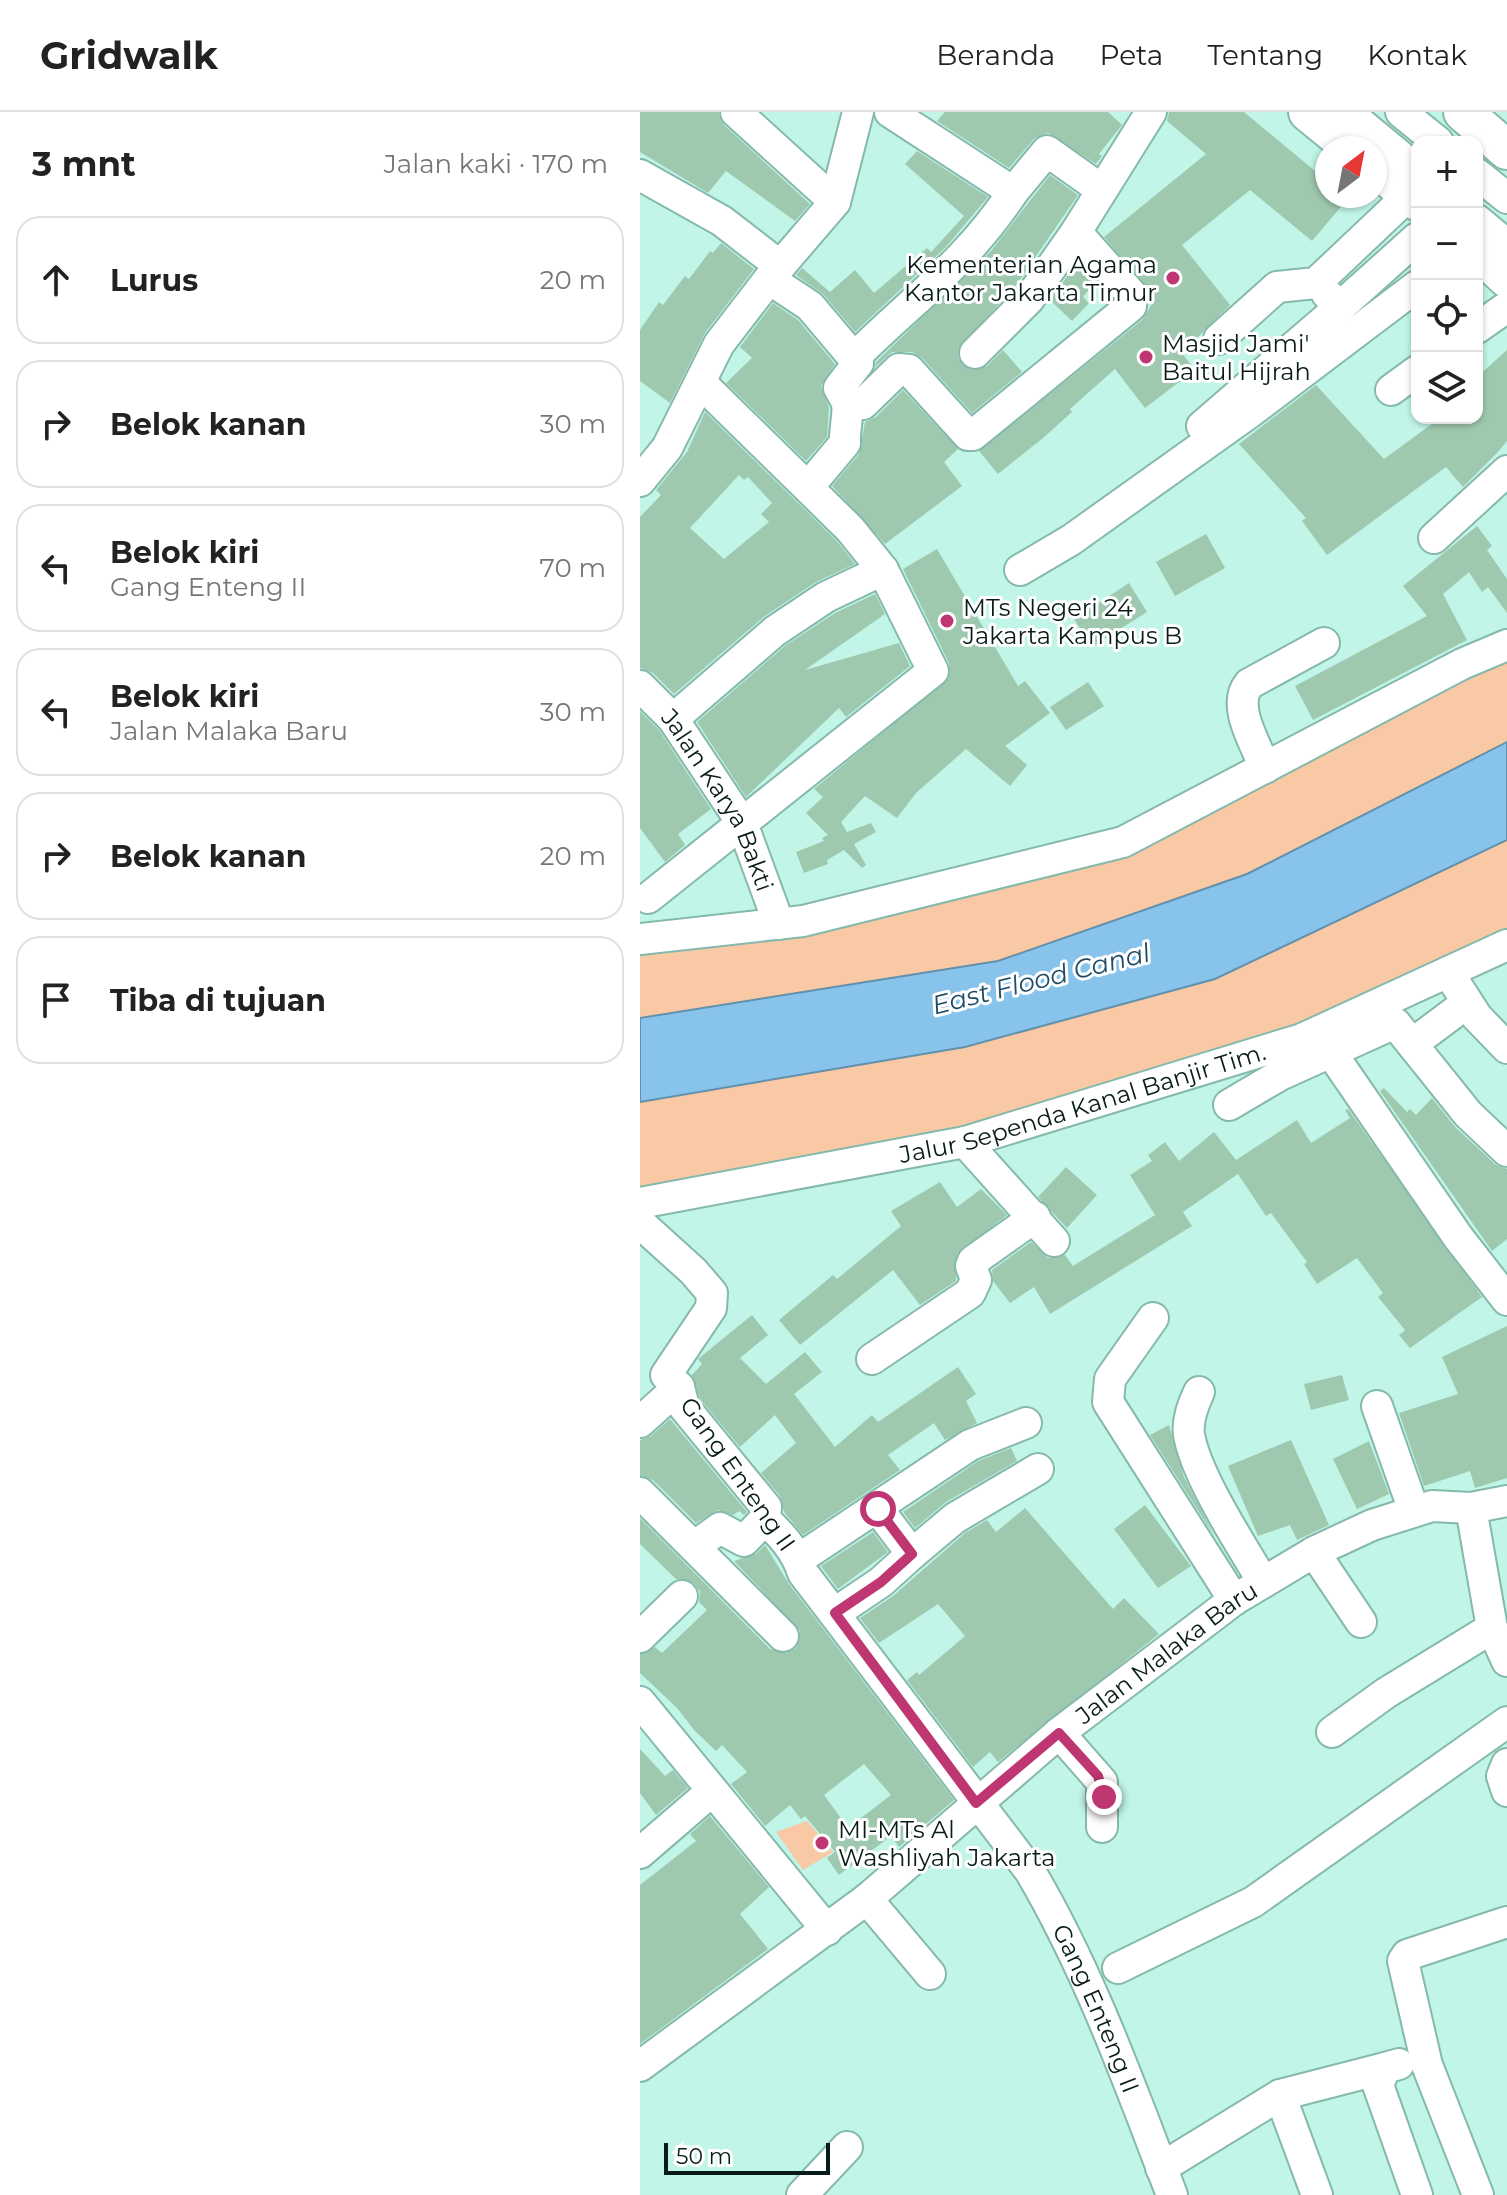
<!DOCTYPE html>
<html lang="id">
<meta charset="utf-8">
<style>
:root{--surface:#fff;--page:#f2f2f2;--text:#222;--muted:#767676;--line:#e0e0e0}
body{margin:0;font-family:Montserrat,sans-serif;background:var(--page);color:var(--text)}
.controls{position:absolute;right:24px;top:24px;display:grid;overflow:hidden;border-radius:16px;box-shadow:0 2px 6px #0004}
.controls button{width:72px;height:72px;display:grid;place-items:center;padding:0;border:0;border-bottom:2px solid var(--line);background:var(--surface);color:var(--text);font:40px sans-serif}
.compass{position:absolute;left:675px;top:24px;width:72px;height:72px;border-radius:50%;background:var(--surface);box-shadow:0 2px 6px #0004;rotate:32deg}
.scale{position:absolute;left:24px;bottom:20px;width:166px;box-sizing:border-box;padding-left:8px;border:4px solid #081d19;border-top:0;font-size:22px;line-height:28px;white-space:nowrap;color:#081d19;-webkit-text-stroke:6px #fff;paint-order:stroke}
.stop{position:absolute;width:24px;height:24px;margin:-18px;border:6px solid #be3672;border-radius:50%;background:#fff}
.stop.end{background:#be3672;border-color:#fff;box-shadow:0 2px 8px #0008}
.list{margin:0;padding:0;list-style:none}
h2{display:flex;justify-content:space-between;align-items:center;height:104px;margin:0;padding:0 32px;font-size:34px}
h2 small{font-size:26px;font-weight:400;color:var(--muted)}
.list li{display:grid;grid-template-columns:52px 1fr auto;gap:24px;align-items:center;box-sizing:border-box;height:128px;margin:0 16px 16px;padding:0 16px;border:2px solid var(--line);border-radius:24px}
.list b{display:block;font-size:30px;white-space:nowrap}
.list p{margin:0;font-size:26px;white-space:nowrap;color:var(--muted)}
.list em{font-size:26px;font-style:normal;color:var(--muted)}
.icon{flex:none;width:44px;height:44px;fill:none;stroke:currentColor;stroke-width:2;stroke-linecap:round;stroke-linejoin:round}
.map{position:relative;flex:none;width:867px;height:2083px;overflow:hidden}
header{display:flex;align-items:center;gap:48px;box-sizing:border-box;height:112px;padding:0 40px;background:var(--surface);border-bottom:2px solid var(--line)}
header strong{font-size:38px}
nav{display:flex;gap:44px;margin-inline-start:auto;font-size:28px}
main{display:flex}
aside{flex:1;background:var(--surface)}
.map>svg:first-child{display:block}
.green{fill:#f9c8a4}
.water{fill:#87c3eb;stroke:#6191ac;stroke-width:2}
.building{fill:#9fc9af;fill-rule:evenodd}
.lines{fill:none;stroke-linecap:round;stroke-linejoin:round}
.minor-casing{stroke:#85b9ac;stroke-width:34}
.major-casing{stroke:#85b9ac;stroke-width:42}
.minor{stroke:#fff;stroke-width:30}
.major{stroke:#fff;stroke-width:38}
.route{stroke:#be3672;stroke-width:10}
.poi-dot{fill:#be3672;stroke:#fff;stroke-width:3}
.labels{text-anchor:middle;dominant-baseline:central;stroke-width:6;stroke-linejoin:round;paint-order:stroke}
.poi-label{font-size:24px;fill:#081d19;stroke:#fff;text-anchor:start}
.street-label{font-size:24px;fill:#081d19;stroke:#fff}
.water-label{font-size:26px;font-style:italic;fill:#1e4c68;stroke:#fff}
</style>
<header>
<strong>Gridwalk</strong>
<nav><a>Beranda</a><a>Peta</a><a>Tentang</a><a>Kontak</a></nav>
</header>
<main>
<aside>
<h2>3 mnt<small>Jalan kaki · 170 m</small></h2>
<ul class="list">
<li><svg class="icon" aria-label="ahead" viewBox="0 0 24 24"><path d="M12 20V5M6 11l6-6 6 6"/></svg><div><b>Lurus</b></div><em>20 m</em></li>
<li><svg class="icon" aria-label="right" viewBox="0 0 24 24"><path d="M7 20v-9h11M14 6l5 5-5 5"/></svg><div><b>Belok kanan</b></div><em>30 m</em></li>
<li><svg class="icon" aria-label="left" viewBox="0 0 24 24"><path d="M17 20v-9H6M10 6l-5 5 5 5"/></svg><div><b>Belok kiri</b><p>Gang Enteng II</p></div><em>70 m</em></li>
<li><svg class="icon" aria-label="left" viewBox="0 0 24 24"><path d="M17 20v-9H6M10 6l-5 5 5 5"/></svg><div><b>Belok kiri</b><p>Jalan Malaka Baru</p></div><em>30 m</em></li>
<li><svg class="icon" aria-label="right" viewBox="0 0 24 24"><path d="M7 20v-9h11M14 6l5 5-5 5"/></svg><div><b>Belok kanan</b></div><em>20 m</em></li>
<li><svg class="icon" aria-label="arrive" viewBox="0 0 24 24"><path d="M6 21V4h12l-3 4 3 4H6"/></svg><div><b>Tiba di tujuan</b></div></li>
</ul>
</aside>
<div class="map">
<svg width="867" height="2083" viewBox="0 0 867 2083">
<rect width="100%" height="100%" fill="#c0f5e8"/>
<path class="green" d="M867 533V630L607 762 358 849 0 907V831L483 730Z
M867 728V831L705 908 325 1030 0 1091V990L325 935 575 867Z
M167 1709 193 1740 163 1758 136 1720Z"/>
<path class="water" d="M867 630V728L575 867 325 935 0 990V906L358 849 607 762Z"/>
<path class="building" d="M0 0H78L84 13 170 92 155 109 86 59 68 81 0 40Z
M305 0H468L482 13 459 42 462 44 456 52 408 21 394 27 369 56 297 9Z
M529 0H604L687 69V84H710L672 129 610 78 542 133 590 193 542 241 555 258 505 296 475 257 430 297 432 300 403 326 358 362 339 339 502 208 515 187 464 125 566 42 527 9Z
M277 39 348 85 306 135 215 220 183 182 156 163 162 156 190 180 215 158 234 181 287 136 291 140 324 104 265 52Z
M410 63 438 83 375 175 318 237V246L330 258 347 254 363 238 382 260 332 301 282 246 272 240H252L235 255 236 250 351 139Z
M81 131 114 157 65 221 30 291 0 269V218L19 190 23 193 45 164 49 167 70 139 73 141Z
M438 149 456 169 443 185 449 191 432 209 410 188Z
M133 191 158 208 195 252 181 274 189 295 187 325 166 349 86 271 112 246 100 235Z
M867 238V329L857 341 823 375 806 355 687 443 662 409 666 406 599 332 676 273 744 347 800 306H837V265Z
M263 278 318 337 304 350 322 374 245 432 192 374 219 342 225 310 236 305Z
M65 300 197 429 215 452 176 470 125 504 34 582 13 561 0 556V405L21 383 16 378 47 340ZM99 363 104 368 108 365 132 391 121 402 129 410 84 447 50 416Z
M837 414 852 434 847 438 867 467V501L848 475 842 480 829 460 803 482 827 528 673 608 655 574 787 504 763 474Z
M566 422 585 456 535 484 516 450Z
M297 437 378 574 385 569 410 601 365 634 387 653 370 674 326 637 276 681 257 706 225 684 201 710 207 720 231 711 236 720 214 732 226 753 222 756 204 738 187 748 188 752 164 761 156 740 184 729 182 726 188 723 166 701 183 685 174 677 309 566V551L263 457Z
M489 471 507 500 452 535 434 507Z
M235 482 245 502 165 558 259 531 270 554 206 605 199 596 106 685 57 610 146 533 195 501Z
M448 570 464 594 426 618 410 595Z
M0 599 19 618 71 697 38 722 45 733 25 750 0 716Z
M744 976 767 1000 770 997 776 1003 792 986 815 1015 855 1052 867 1057V1127L852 1139 740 979Z
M708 997 842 1185 770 1236 759 1223 765 1218 738 1185 743 1181 717 1146 677 1172 664 1152 667 1150 631 1101 626 1104 598 1062 543 1100 552 1114 410 1202 394 1175 370 1191 353 1169 352 1158 391 1130 408 1146 425 1143 433 1154 515 1103 490 1063 512 1049 508 1043 525 1030 539 1049 574 1020 596 1048 657 1008 671 1031 710 1006 705 998Z
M426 1055 457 1083 427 1116 398 1085Z
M300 1070 317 1095 341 1077 367 1103 317 1142 316 1169 280 1193 253 1158 160 1233 139 1208 193 1163 197 1167 261 1114 251 1099Z
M112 1203 128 1223 100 1246 126 1272 165 1240 182 1260 154 1282 195 1335 232 1303 238 1310 318 1255 336 1282 326 1289 337 1311 305 1328 294 1311 248 1343 260 1358 163 1423 144 1400 140 1384 121 1361 156 1331 135 1303 100 1335 60 1287 52 1263 62 1252 58 1247Z
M867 1214V1366L835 1376 830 1359 784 1374 759 1301 818 1282 802 1245Z
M702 1263 709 1288 671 1298 664 1272Z
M30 1307 107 1400 104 1403 99 1399 93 1403 78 1398 56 1411 13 1368 0 1364V1328L11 1324Z
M529 1313 544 1365 575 1425 510 1323Z
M651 1328 689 1413 657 1428 650 1413 618 1424 588 1354Z
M729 1329 749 1382 717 1397 693 1347Z
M371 1336 377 1349 306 1390 275 1416 263 1400 338 1349Z
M505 1393 551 1454 518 1476 474 1417Z
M385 1396 473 1497 484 1486 519 1522 358 1650 350 1640 333 1655 267 1568 277 1560 279 1563 325 1524 298 1492 239 1531 220 1506 253 1484 325 1421 347 1408 356 1420Z
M0 1406 130 1537 147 1541 156 1536 160 1519 94 1449 116 1442 125 1433 149 1472 314 1688 259 1735 251 1724 199 1763 187 1746 195 1740 165 1704 161 1707 150 1693 125 1714 91 1672 107 1660 82 1633 76 1639 55 1619 37 1596 0 1561V1542L15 1535 22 1541 67 1498 59 1490 60 1480 54 1471 36 1467 0 1432ZM224 1652 251 1683 208 1716 184 1683Z
M233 1420 248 1440 198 1477 181 1454Z
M0 1637 25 1664 33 1658 48 1676 16 1703 0 1681Z
M70 1704 129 1775 100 1802 128 1837 0 1932V1773L56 1729 50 1722Z"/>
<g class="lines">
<g class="minor-casing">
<g id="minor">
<path d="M96 0 195 90"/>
<path d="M250 0 373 80 407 39 462 78"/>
<path d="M707 0 777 58"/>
<path d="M761 0 798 30"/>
<path d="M837 62 867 86"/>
<path d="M0 63 82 109 140 154"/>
<path d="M837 108 867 133"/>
<path d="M129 167 170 194 218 251"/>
<path d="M687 182 700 195 777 126"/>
<path d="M837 216 867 195"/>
<path d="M579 227 637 175 676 171 769 83"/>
<path d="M335 241 389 187 436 120"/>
<path d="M751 278 777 259"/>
<path d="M207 290 199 276 218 251V242C276 185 327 150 373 80"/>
<path d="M562 314 700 195"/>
<path d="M0 369 27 336 79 232 129 167 195 90 218 0"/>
<path d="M169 374 205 331C204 316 209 305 207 290L223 292 259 257 269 258 328 323H333L491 194 492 183 436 120 511 0"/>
<path d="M794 426 867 359"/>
<path d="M380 458 431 428 609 301 777 174"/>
<path id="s1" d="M0 574 33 607 102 711 139 812"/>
<path d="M33 607 135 519 186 485 243 458"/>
<path d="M625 656C616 632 591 594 609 572L684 531"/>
<path d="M8 786 293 559 243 458 210 417 61 271"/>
<path d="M0 827 163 809 483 730 822 552 867 533"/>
<path d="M808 860 837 905 867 936"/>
<path d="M772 932 827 891"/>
<path d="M692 942 818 1125 867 1188"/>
<path d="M589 993 640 963 755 911 828 1002 867 1039"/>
<path d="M325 1030 414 1129"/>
<path id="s2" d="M0 1091 325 1030 662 927 867 833"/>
<path id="s3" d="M0 1111 53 1159 72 1181 71 1196 26 1263 39 1275 44 1295 126 1395 125 1407C141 1423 156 1438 163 1461L390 1759C450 1861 490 1973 532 2083"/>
<path d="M513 1206 470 1267 468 1290 594 1488"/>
<path d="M232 1247 330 1181 336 1168 331 1154 333 1149 395 1105"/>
<path d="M559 1280C553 1293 547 1308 549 1323 557 1366 601 1432 623 1470"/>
<path d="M737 1294 774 1399"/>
<path d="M0 1310 39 1275"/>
<path d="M0 1381 143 1524"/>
<path d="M831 1396 852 1516 867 1549"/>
<path d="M238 1397 272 1442 315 1406 398 1357"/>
<path d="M55 1434 80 1416 104 1429 125 1407"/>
<path d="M674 1440 721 1510"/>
<path d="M159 1447 330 1333 386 1311"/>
<path d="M195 1501 241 1470 272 1442"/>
<path d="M0 1525 42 1484"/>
<path d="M0 1590 187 1818"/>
<path d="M692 1620 746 1581 852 1516"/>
<path d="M419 1621 462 1670V1715"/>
<path d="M867 1652 862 1664 867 1679"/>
<path d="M0 1741 72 1679"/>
<path d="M227 1787 290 1862"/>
<path d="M478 1856 613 1790 867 1610"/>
<path d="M759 1952 745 1956 738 1973 777 2083"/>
<path id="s4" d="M0 1954 227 1787 419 1621 594 1488 674 1440 732 1413 792 1394 831 1396 867 1389"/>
<path d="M640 1983 677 2083"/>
<path d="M521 2056 640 1983 745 1956"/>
<path d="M162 2083 207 2035"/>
<path d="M838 2083 787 1953 763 1849 767 1843 867 1810"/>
</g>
</g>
<g class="major-casing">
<path id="major" d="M668 0 712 36
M823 0 867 38
M735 55 777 89
M837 138 867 166"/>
</g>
<use href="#minor" class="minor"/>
<use href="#major" class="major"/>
</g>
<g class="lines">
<path class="route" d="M238 1397 272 1442 241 1470 195 1501 336 1691 419 1621 458 1664 464 1685"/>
</g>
<g class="poi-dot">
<circle cx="533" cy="166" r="8"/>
<circle cx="506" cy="245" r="8"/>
<circle cx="307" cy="509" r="8"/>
<circle cx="182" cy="1731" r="8"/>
</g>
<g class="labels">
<g class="poi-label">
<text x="517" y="152" text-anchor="end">Kementerian Agama<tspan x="517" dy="28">Kantor Jakarta Timur</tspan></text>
<text x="522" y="231">Masjid Jami'<tspan x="522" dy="28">Baitul Hijrah</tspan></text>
<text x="323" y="495">MTs Negeri 24<tspan x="323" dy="28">Jakarta Kampus B</tspan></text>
<text x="198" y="1717">MI-MTs Al<tspan x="198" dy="28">Washliyah Jakarta</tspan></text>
</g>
<g class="street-label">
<text stroke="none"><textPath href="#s1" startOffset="140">Jalan Karya Bakti</textPath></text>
<text stroke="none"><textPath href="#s2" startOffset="454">Jalur Sependa Kanal Banjir Tim.</textPath></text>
<text transform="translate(98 1362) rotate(55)">Gang Enteng II</text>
<text stroke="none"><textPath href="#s4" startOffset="670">Jalan Malaka Baru</textPath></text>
<text stroke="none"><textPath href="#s3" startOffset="970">Gang Enteng II</textPath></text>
</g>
<g class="water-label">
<text transform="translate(401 867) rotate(-14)">East Flood Canal</text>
</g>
</g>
</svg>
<div class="controls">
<button>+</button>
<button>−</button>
<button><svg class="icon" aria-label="locate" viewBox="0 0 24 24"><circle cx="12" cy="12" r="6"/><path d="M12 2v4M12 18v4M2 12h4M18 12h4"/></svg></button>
<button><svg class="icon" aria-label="layers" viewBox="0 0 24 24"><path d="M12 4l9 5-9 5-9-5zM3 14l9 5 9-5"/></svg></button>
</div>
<svg class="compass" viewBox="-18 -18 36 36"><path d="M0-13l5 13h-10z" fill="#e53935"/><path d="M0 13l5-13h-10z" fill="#767676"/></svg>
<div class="scale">50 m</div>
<div class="stop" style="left:238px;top:1397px"></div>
<div class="stop end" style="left:464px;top:1685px"></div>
</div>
</main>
